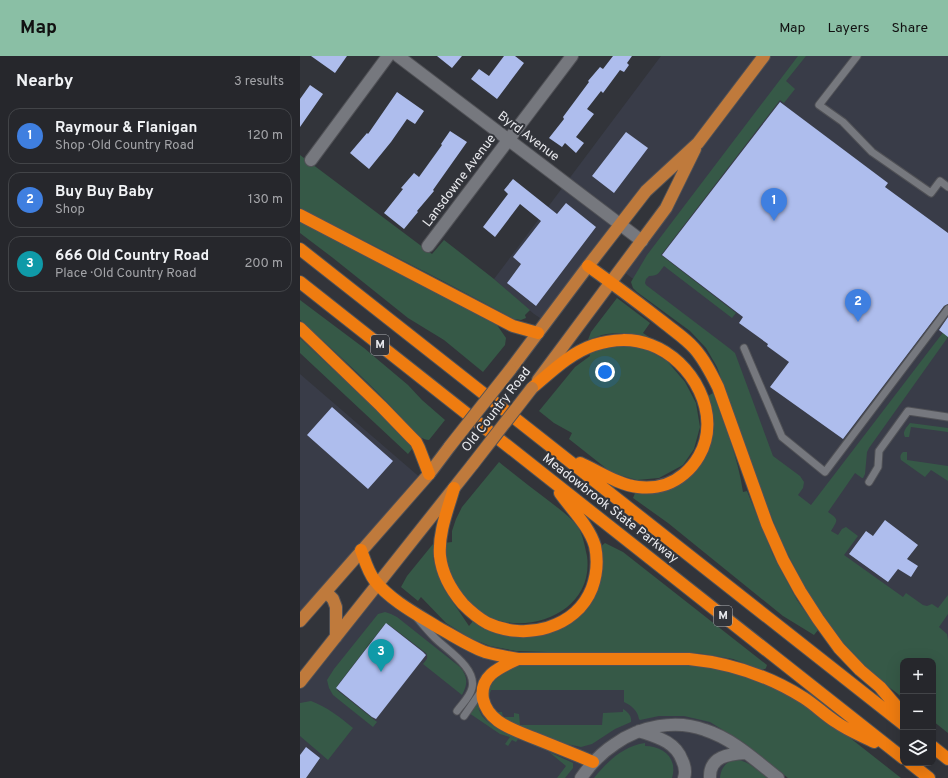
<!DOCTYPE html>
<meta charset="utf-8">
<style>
:root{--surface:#26272c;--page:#2e2f34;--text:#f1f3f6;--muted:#a4a5a9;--line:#424448;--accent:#8abfa5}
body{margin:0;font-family:Overpass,sans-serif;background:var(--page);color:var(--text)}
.controls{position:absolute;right:12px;bottom:12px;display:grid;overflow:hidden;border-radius:8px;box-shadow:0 4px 16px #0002}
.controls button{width:36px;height:36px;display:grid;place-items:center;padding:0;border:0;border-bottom:1px solid var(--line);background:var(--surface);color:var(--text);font:20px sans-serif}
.you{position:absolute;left:305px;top:316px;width:14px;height:14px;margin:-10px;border:3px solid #fff;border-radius:50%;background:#1a73e8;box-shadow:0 0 0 6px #1a73e833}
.badge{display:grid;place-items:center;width:26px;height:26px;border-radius:50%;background:var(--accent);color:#fff;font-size:13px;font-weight:700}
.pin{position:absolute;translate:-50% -33px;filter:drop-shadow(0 1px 2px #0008)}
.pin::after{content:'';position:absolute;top:21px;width:14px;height:12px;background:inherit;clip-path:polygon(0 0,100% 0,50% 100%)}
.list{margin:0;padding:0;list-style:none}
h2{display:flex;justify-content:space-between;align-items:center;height:52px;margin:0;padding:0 16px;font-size:17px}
h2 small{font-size:13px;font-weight:400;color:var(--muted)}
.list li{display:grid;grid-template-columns:26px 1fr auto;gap:12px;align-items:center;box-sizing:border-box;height:56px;margin:0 8px 8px;padding:0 8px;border:1px solid var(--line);border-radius:12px}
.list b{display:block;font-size:15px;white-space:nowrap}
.list p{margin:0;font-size:13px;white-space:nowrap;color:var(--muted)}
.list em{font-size:13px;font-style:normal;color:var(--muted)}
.icon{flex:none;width:22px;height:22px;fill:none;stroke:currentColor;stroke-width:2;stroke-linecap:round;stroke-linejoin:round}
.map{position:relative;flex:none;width:648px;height:722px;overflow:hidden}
header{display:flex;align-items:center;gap:24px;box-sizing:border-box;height:56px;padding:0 20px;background:var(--accent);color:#111}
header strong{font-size:19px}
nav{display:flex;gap:22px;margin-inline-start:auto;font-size:14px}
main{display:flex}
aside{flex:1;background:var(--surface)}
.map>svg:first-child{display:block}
.built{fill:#393c48}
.green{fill:#365947}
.building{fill:#aebded}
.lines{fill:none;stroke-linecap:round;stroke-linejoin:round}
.lane-casing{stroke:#505156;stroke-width:9}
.street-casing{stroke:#505156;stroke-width:14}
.primary-casing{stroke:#505156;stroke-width:14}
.highway-casing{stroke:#505156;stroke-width:14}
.lane{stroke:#76787e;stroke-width:7}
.street{stroke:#76787e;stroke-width:12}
.primary{stroke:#bf7a3c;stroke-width:12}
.highway{stroke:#ef7c10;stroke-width:12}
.primary-bridge-casing{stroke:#505156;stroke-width:14;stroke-linecap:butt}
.primary-bridge{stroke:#bf7a3c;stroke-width:12}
.labels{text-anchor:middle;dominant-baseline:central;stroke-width:4;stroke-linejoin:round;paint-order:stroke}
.shield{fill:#32343a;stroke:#b1b3b7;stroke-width:1}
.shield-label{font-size:12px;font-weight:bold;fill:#e8e9ed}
.street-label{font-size:13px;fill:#e8e9ed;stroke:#32343a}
</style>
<header>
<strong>Map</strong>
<nav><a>Map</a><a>Layers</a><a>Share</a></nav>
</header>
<main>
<aside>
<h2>Nearby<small>3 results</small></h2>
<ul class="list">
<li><span class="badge" style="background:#3f7fe0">1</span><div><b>Raymour &amp; Flanigan</b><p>Shop · Old Country Road</p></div><em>120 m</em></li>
<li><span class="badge" style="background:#3f7fe0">2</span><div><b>Buy Buy Baby</b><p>Shop</p></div><em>130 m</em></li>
<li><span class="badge" style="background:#0f9aa8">3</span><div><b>666 Old Country Road</b><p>Place · Old Country Road</p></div><em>200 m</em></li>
</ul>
</aside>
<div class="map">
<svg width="648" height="722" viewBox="0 0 648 722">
<rect width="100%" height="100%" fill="#32343a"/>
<path class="built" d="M361 0H648V591L496 474 432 298 320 213 366 152 397 88 346 135 246 266 234 258 194 223Z
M0 318 123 424 0 565Z
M78 528 162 585 388 640 446 697 478 722H0V626Z"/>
<path class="green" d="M498 0H506L486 25 495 33 484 47 480 44 361 199 436 257 432 262 364 210C359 216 359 220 349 220L346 223 345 227 346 229 429 292 435 297 473 400 500 420 504 426 503 432 498 439 511 449 648 270V281L569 392 567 396 565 418 563 422H562L555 417 528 456C539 464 538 463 531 475L538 479 542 473 546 471 558 480 544 499 603 541 606 537 623 549 627 550 632 548 638 552 648 539V558L639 571 647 578 648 584V677L633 665V605H603V642L575 620 552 598 524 563 505 532 482 487 464 442 417 311 406 292 390 275 337 236 333 232 331 226 347 199Z
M0 99 132 198 144 184 194 223 230 254 225 259 226 262 221 264 214 263 139 223 0 152Z
M0 165 197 269 206 282 205 289 183 316 144 284 108 262 33 202 0 177Z
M317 242 350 267 343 277 352 283C337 279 322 276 307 278 300 279 294 282 288 284L291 276Z
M0 244 64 292 108 329 122 344 145 364 129 384C118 384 105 366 97 357 67 324 33 294 0 264Z
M0 282 109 385 112 389V393L108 398 0 297Z
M331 289 350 295 367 305 385 326 396 347 400 371 394 393 383 409 359 422 337 424 312 417 269 383 272 377 254 367 239 355 275 311 290 300 289 295 301 290Z
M413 337C425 370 438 401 443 436L447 435 473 499 497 544 518 574 514 579 483 560 368 467 333 442 336 435 399 409 411 355 408 340Z
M610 367 648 372V376L611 371 609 381H605C602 376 606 372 610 367Z
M603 396H607V404L648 410V425L631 414 625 421 601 404C600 401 600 399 603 396Z
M199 406C215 419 232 432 249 445 259 453 270 460 278 471 283 479 285 491 287 500 294 552 237 578 193 563 190 562 186 559 183 557 164 546 150 527 145 505 144 499 144 492 144 487L152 486V475L156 463 162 451Z
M305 487 323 496 467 609 466 612 465 613H459L433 603 398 597 326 596 277 597 216 595 190 590 170 582 146 567 121 541 118 545 101 531 107 520 133 488V502L141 526 144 533 169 570 173 565 212 579 279 558 299 492Z
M85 556 91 558 97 561 160 611C168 621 168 628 162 639L123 608C126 604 129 602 126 597L88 568H86L84 569 37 630V634L77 666 73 671 33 639 29 632 27 624 34 613 78 558Z
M361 608 406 610 450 621 489 638 526 663 601 722H488L444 687 410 666 384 660H359L340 664 339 663C337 654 332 650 324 646V634H191L189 640 188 641 187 631 193 621 216 609Z
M11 645C27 651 40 661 53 672L28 704 0 680V647Z
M178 645 179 654 182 660 187 665 195 671 204 676 219 682 216 686 212 684 208 690 205 688 210 681 200 678 169 657Z
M323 653C328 656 332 660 331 666L315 673 292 688 281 691 267 688 251 684 198 660 197 657 198 656H202L203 661H214V657L219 658 220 669H302L303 657 323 656Z
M345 687V690C363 690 378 702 372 722H294C307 706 323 690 345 687Z
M249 696 273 707V712L265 722H257L266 710Z
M433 703C448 704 456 713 467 722H420C421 712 425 708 433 703Z"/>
<path class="building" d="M11 0H47L35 17Z
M137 0H162L152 12Z
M204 0H215L224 7 197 43 171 23 179 13 189 20Z
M313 0H332L327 7 329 9 324 16 320 14 303 37 301 35 287 53 294 58 276 81 284 87 276 97 265 87 262 91 249 82 264 63 263 61 289 26 288 25 300 11 303 13Z
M10 29 23 38 0 71V43Z
M97 36 124 55 115 68 107 63 91 86 69 113 50 97 67 77 68 78Z
M480 46 588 127 585 131 648 177V248L644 250 543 383 470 331 489 306 467 290 468 288 439 267 443 261 362 199Z
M150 75 167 86 133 134 134 135 117 155 118 156 104 173 84 157 103 133 101 132 114 117 119 121 142 89 141 88Z
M326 76 348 92 314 137 292 120Z
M213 123 257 158 266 147 296 171 236 250 207 227 221 208 213 201 241 165 220 148 195 181 183 171 208 138 204 134Z
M648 261V281L639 274Z
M32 351 93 405 68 433 7 379Z
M585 464 618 489 607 503 618 510 611 521 598 513 588 526 549 498 566 475 573 480Z
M86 567 123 596 126 599 76 663 72 661 36 632Z
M6 691 20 702 6 722H0V699Z"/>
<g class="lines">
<g class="lane-casing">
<path id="lane" d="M557 0 519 49 543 66 572 96 631 137 640 125 648 131
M444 292 482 381 525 416 648 253
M569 426 578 411 579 395 608 355 648 361
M118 563C124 570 129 576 135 582 147 594 177 612 172 632 170 641 162 648 157 655
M164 660 182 634"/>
</g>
<g class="street-casing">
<path id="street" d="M98 0 342 185
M11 104 88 0
M128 190 272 0
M339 675C356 681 375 685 382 704 385 710 386 716 384 722
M281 722C290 709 301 697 315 688 340 670 376 663 405 674 433 683 455 704 478 722
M410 722C409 700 429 698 446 697"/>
</g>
<g class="primary-casing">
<path id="primary" d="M210 314 288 210 346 135 398 87 464 0
M238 324 366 152 395 93
M26 536 33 543 36 551V581
M0 565 129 418 150 390
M0 626 173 408"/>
</g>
<g class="highway-casing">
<path id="highway" d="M0 159 213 270 238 277
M0 193 603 668
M288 210C313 228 339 247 363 266 374 275 385 282 394 292 404 303 411 317 418 331L467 468 483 504 500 535 518 563 539 592 560 614 580 631 603 658
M0 226 603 702
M0 272 81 350 111 381 116 386 119 392 129 418
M232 332C251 316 270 297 294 289 312 283 333 282 351 289 392 304 423 359 399 400 395 407 390 413 384 418 371 429 355 433 338 431 319 429 298 415 280 407
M154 432C148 453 138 477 140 500 142 518 151 534 163 548 170 555 178 562 187 567 224 585 276 573 292 532 297 518 298 504 295 490 289 470 272 454 260 437
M61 494C65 505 68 516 75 525 90 544 118 559 139 572 154 580 169 590 185 596 196 599 207 601 218 603H389C430 607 469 620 504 642 515 649 525 659 536 666 547 674 562 680 574 686
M218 603C201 611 179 619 183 643 185 652 190 659 198 665 209 673 222 677 234 682 254 690 274 698 293 706
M633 691 648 703
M610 707 629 722"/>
</g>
<use href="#lane" class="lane"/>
<use href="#street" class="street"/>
<use href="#primary" class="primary"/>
<use href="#highway" class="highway"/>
<g class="primary-bridge-casing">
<path id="primary-bridge" d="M150 390 210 314
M173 408 232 332"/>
</g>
<use href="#primary-bridge" class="primary-bridge"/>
</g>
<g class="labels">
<g class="shield">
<rect x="71" y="279" width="18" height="20" rx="3"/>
<rect x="414" y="550" width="18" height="20" rx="3"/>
</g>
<g class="shield-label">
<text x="80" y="289">M</text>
<text x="423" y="560">M</text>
</g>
<g class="street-label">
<text transform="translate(228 81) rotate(37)">Byrd Avenue</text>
<text transform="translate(160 125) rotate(-53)">Lansdowne Avenue</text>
<text transform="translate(197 354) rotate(-52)">Old Country Road</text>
<text transform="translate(310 453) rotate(38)">Meadowbrook State Parkway</text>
</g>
</g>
</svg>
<div class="controls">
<button>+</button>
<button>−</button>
<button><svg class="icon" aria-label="layers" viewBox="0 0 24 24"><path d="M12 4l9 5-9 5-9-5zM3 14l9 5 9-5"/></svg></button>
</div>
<div class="you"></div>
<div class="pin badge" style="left:474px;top:165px;background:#3f7fe0">1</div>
<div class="pin badge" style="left:558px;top:266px;background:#3f7fe0">2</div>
<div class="pin badge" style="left:81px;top:616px;background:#0f9aa8">3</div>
</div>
</main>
